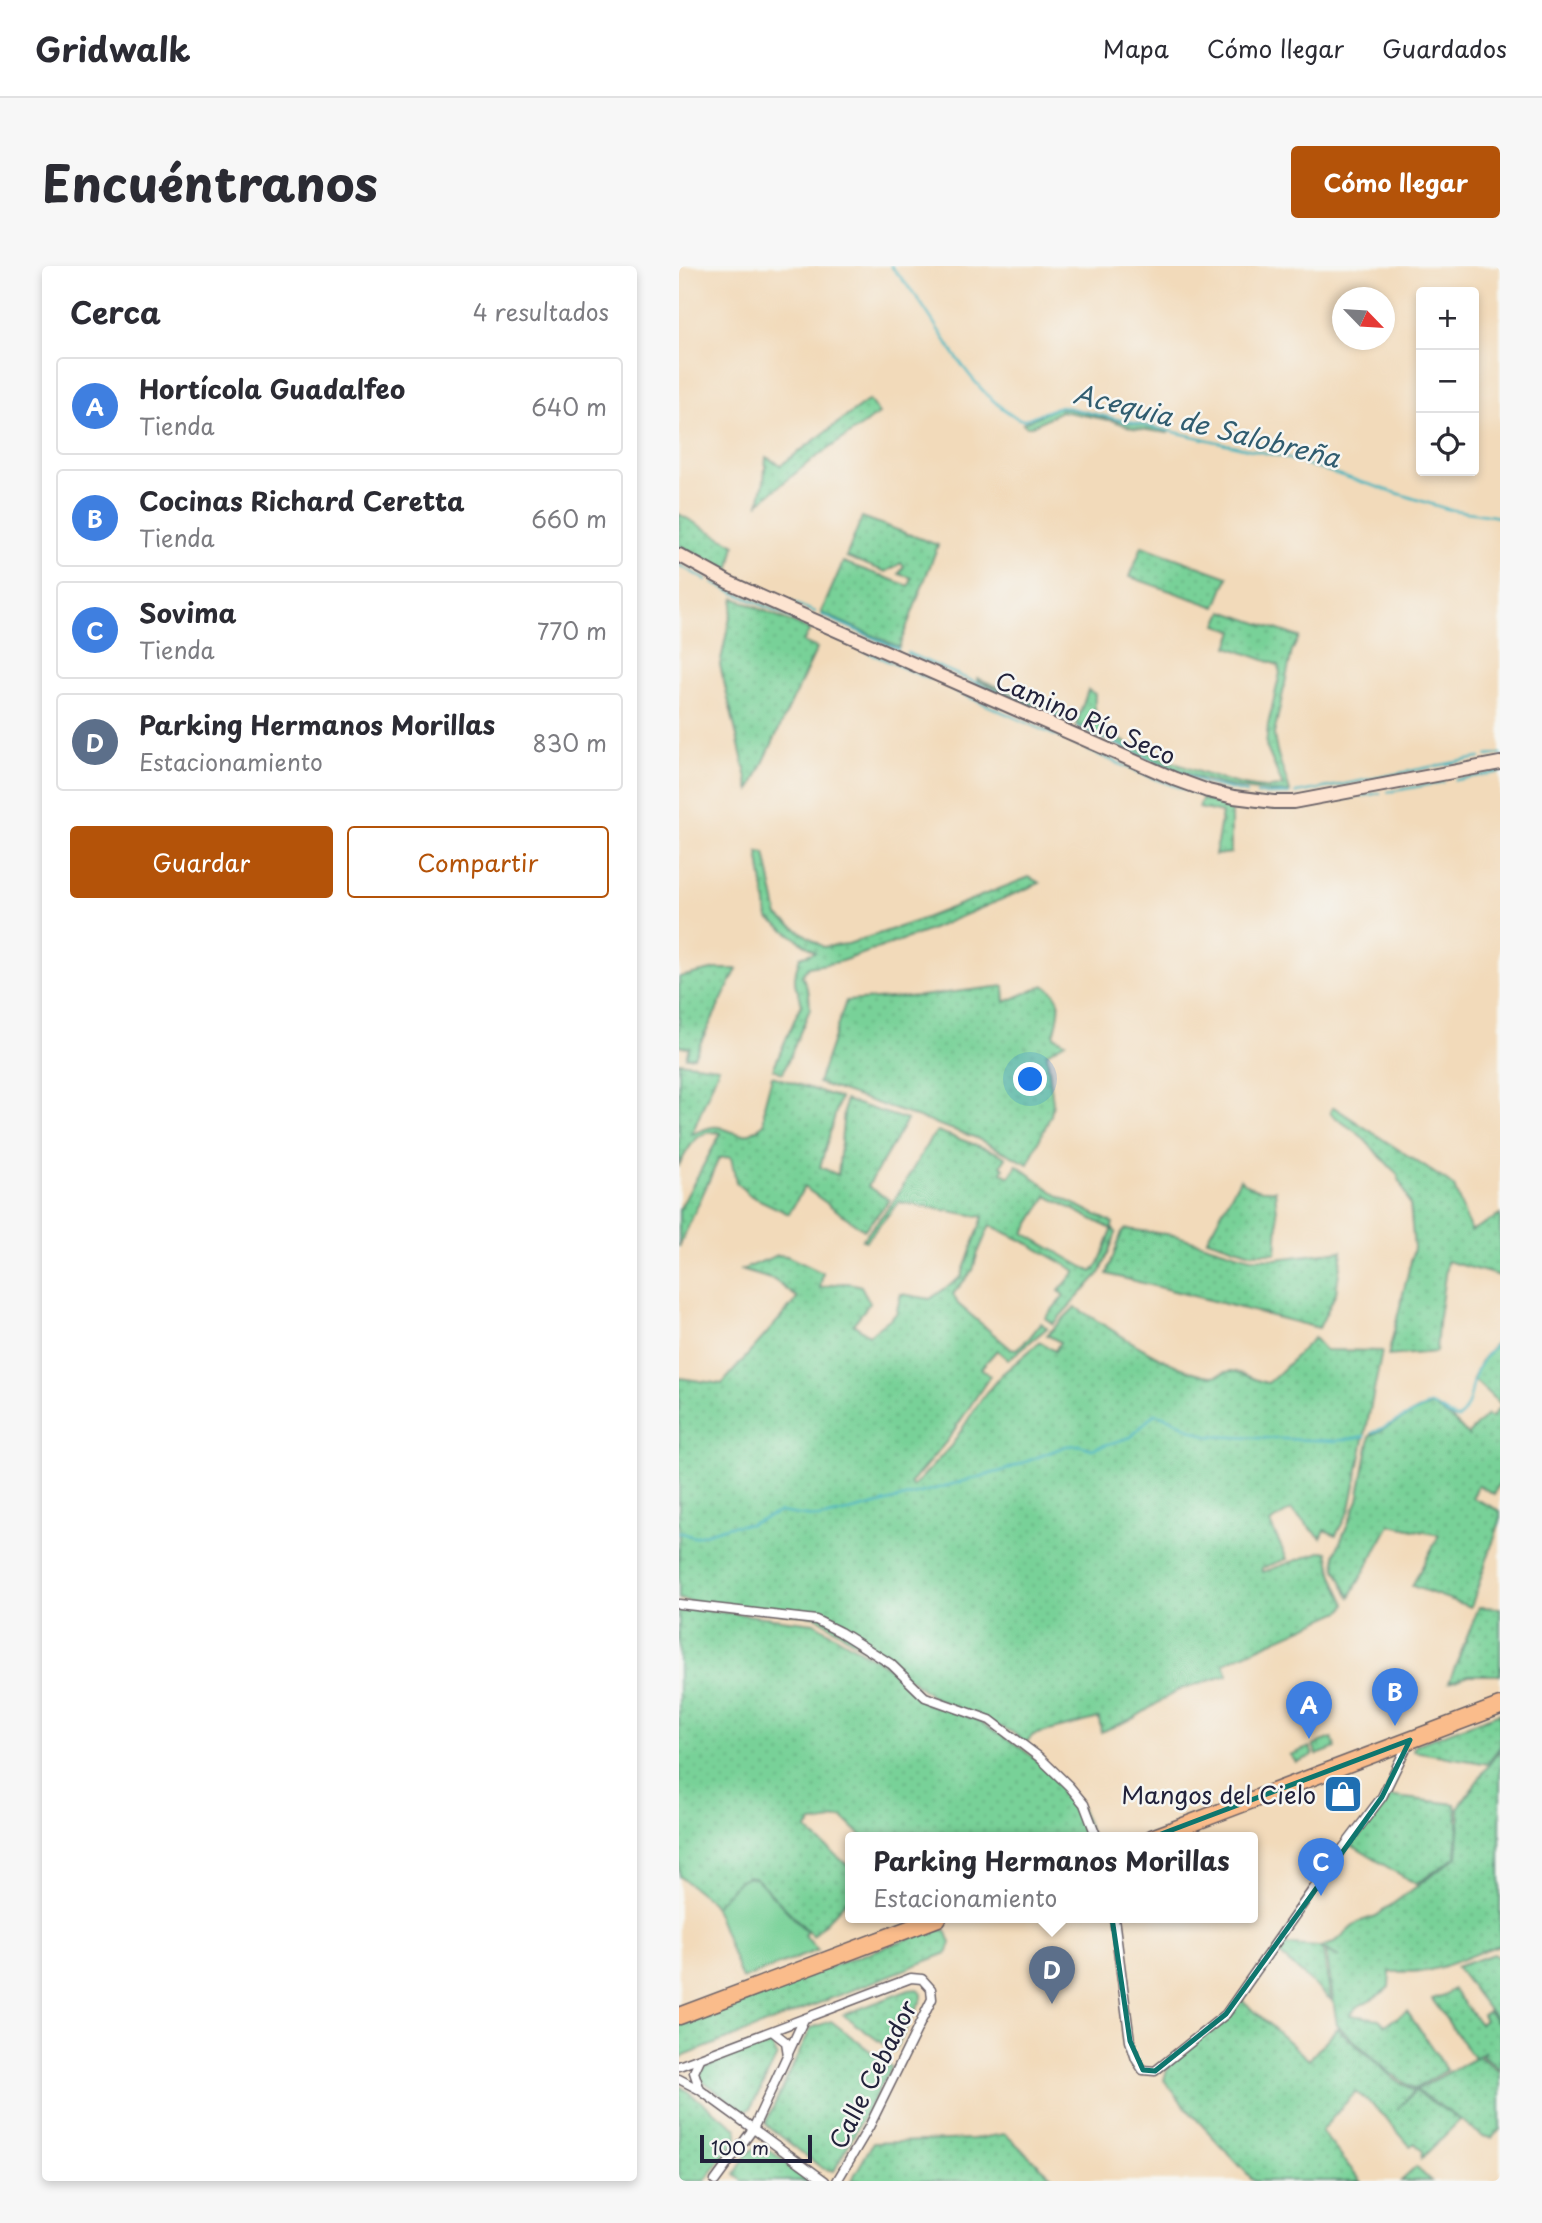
<!DOCTYPE html>
<html lang="es">
<meta charset="utf-8">
<style>
:root{--surface:#fff;--page:#f7f7f7;--text:#2b2b33;--muted:#7c7c81;--line:#e1e1e2;--accent:#b45309}
body{margin:0;font-family:"Playpen Sans",sans-serif;background:var(--page);color:var(--text)}
.controls{position:absolute;right:21px;top:21px;display:grid;overflow:hidden;border-radius:7px;box-shadow:0 4px 10px #0003}
.controls button{width:63px;height:63px;display:grid;place-items:center;padding:0;border:0;border-bottom:2px solid var(--line);background:var(--surface);color:var(--text);font:35px sans-serif}
.compass{position:absolute;left:653px;top:21px;width:63px;height:63px;border-radius:50%;background:var(--surface);box-shadow:0 4px 10px #0003;rotate:115deg}
.scale{position:absolute;left:21px;bottom:18px;width:112px;box-sizing:border-box;padding-left:7px;border:4px solid #22223b;border-top:0;font-size:19px;line-height:24px;white-space:nowrap;color:#22223b;-webkit-text-stroke:5px #f6f6f2;paint-order:stroke}
.you{position:absolute;left:352px;top:814px;width:24px;height:24px;margin:-18px;border:5px solid #fff;border-radius:50%;background:#1a73e8;box-shadow:0 0 0 10px #1a73e833}
.badge{display:grid;place-items:center;width:46px;height:46px;border-radius:50%;background:var(--accent);color:#fff;font-size:23px;font-weight:700}
.pin{position:absolute;translate:-50% -58px;filter:drop-shadow(0 2px 4px #0008)}
.pin::after{content:'';position:absolute;top:37px;width:24px;height:21px;background:inherit;clip-path:polygon(0 0,100% 0,50% 100%)}
.popup{position:absolute;left:166px;top:1566px;width:413px;height:91px;box-sizing:border-box;display:grid;place-content:center;border-radius:7px;background:var(--surface);filter:drop-shadow(0 2px 5px #0005);font-size:23px;white-space:nowrap;color:var(--muted)}
.popup b{font-size:26px;color:var(--text)}
.popup::after{content:'';position:absolute;left:50%;top:100%;margin-left:-14px;border:14px solid transparent;border-top-color:var(--surface)}
.list{margin:0;padding:0;list-style:none}
h2{display:flex;justify-content:space-between;align-items:center;height:91px;margin:0;padding:0 28px;font-size:30px}
h2 small{font-size:23px;font-weight:400;color:var(--muted)}
.list li{display:grid;grid-template-columns:46px 1fr auto;gap:21px;align-items:center;box-sizing:border-box;height:98px;margin:0 14px 14px;padding:0 14px;border:2px solid var(--line);border-radius:7px}
.list b{display:block;font-size:26px;white-space:nowrap}
.list p{margin:0;font-size:23px;white-space:nowrap;color:var(--muted)}
.list em{font-size:23px;font-style:normal;color:var(--muted)}
.actions{display:flex;gap:14px;padding:21px 28px}
.actions a{flex:1;padding:16px 0;border:2px solid var(--accent);border-radius:7px;text-align:center;font-size:24px;color:var(--accent)}
.actions .main{background:var(--accent);color:#fff}
.icon{flex:none;width:38px;height:38px;fill:none;stroke:currentColor;stroke-width:2;stroke-linecap:round;stroke-linejoin:round}
.map{position:relative;flex:none;width:821px;height:1915px;overflow:hidden;border-radius:7px}
header{display:flex;align-items:center;gap:42px;box-sizing:border-box;height:98px;padding:0 35px;background:var(--surface);border-bottom:2px solid var(--line)}
header strong{font-size:33px}
nav{display:flex;gap:38px;margin-inline-start:auto;font-size:24px}
.intro{display:flex;align-items:center;justify-content:space-between;box-sizing:border-box;height:168px;padding:0 42px}
h1{margin:0;font-size:49px}
.button{padding:18px 32px;border-radius:7px;background:var(--accent);color:#fff;font-size:24px;font-weight:700}
main{display:flex;gap:42px;padding:0 42px}
aside{flex:1;background:var(--surface);border-radius:7px;box-shadow:0 4px 10px #0003}
.map>svg:first-child{display:block}
.green{fill:url(#green-dots);stroke:#4d7a6a;stroke-width:2}
.pitch{fill:#78d198;stroke:#4d7a6a;stroke-width:2}
.lines{fill:none;stroke-linecap:round;stroke-linejoin:round}
.stream{stroke:#44b4bd;stroke-width:2.5}
.street-casing{stroke:#6b6267;stroke-width:11}
.secondary-casing{stroke:#6b6267;stroke-width:16}
.highway-casing{stroke:#6b6267;stroke-width:19}
.street{stroke:#fff;stroke-width:8}
.secondary{stroke:#fde4d1;stroke-width:12}
.highway{stroke:#fabc8b;stroke-width:16}
.marked{fill:none;stroke:#0f766e;stroke-width:5;stroke-linejoin:round}
.labels{text-anchor:middle;dominant-baseline:central;stroke-width:5;stroke-linejoin:round;paint-order:stroke}
.street-label{font-size:24px;fill:#22223b;stroke:#f6f6f2}
.poi-label{font-size:24px;fill:#22223b;stroke:#f6f6f2;text-anchor:end}
.water-label{font-size:26px;font-style:italic;fill:#305c6f;stroke:#f6f6f2}
</style>
<header>
<strong>Gridwalk</strong>
<nav><a>Mapa</a><a>Cómo llegar</a><a>Guardados</a></nav>
</header>
<div class="intro"><h1>Encuéntranos</h1><a class="button">Cómo llegar</a></div>
<main>
<aside>
<h2>Cerca<small>4 resultados</small></h2>
<ul class="list">
<li><span class="badge" style="background:#3f7fe0">A</span><div><b>Hortícola Guadalfeo</b><p>Tienda</p></div><em>640 m</em></li>
<li><span class="badge" style="background:#3f7fe0">B</span><div><b>Cocinas Richard Ceretta</b><p>Tienda</p></div><em>660 m</em></li>
<li><span class="badge" style="background:#3f7fe0">C</span><div><b>Sovima</b><p>Tienda</p></div><em>770 m</em></li>
<li><span class="badge" style="background:#5c6f8a">D</span><div><b>Parking Hermanos Morillas</b><p>Estacionamiento</p></div><em>830 m</em></li>
</ul>
<div class="actions"><a class="main">Guardar</a><a>Compartir</a></div>
</aside>
<div class="map">
<svg width="821" height="1915" viewBox="0 0 821 1915">
<defs>
<pattern id="green-dots" width="8" height="8" patternUnits="userSpaceOnUse" patternTransform="scale(1.75)"><rect width="8" height="8" fill="#78d198"/><path d="M2 2h.1M6 6h.1" fill="none" stroke="#68b384" stroke-width="1.8" stroke-linecap="round"/></pattern>
</defs>
<rect width="100%" height="100%" fill="#f6f6f2"/>
<filter id="ink" filterUnits="userSpaceOnUse"><feTurbulence type="fractalNoise" baseFrequency=".0143" numOctaves="2"/><feDisplacementMap in="SourceGraphic" scale="14" xChannelSelector="R" yChannelSelector="G"/><feConvolveMatrix kernelMatrix="1 2 1 2 8 2 1 2 1" color-interpolation-filters="sRGB"/></filter>
<filter id="wash" filterUnits="userSpaceOnUse"><feTurbulence type="fractalNoise" baseFrequency=".00686" numOctaves="4" result="noise"/><feDisplacementMap in="SourceGraphic" scale="28" xChannelSelector="R" yChannelSelector="G"/><feGaussianBlur stdDeviation="1.57" result="paint"/><feColorMatrix in="noise" values="0 0 0 0 0 0 0 0 0 0 0 0 0 0 0 0 0 1.4 0 .05"/><feComposite in="paint" operator="in"/></filter>
<g filter="url(#wash)">
<rect width="100%" height="100%" fill="#f2daba"/>
<path class="green" d="M190 134 200 148 130 196 80 237 85 215 87 191 102 199Z
M379 141 489 165V167L454 162 435 155 382 145 353 160H347L344 157Z
M0 248 56 279 50 306 0 279Z
M183 251 259 279 220 381 142 347 164 296 230 320 233 312 220 308 225 300 222 297 207 306 167 291Z
M463 280 549 311 537 341 451 311Z
M55 332 131 364 124 376 138 382 71 525 41 399Z
M544 345 620 371 613 385 595 468C596 487 606 507 611 526 533 530 466 488 397 459L409 424 416 428C415 446 416 458 431 470 470 485 565 532 604 520L587 480 589 459 601 407 599 399 549 381 555 365 538 359Z
M298 412 392 452 391 456 298 414Z
M523 533 552 542V587L536 589 543 547 520 542Z
M79 586 86 587 99 650 144 681 169 678 241 654 350 611 361 617 246 666 160 696 129 701 123 709 130 727 131 743 104 807 94 803 122 739C123 731 120 729 117 721 114 711 118 701 121 691L136 686 89 652Z
M37 703H58L15 790 7 791 10 781 0 780V711Z
M365 719C388 732 380 747 375 770L386 776 368 787 374 837 372 849 349 898 295 871 139 817 167 735 242 730 325 720 326 736Z
M0 796 40 801 13 868C21 865 32 859 40 861 62 868 64 875 85 858V840L93 810 161 832 141 901 159 909 166 834 228 854 189 920 211 934 185 964 125 921 110 948 70 929 57 916 52 891 40 892 0 981V944L42 867C18 862 11 880 0 899Z
M653 842H656L769 916 775 921 792 965 821 949V1010L768 995 759 1058 757 1086 709 1090 735 982 731 939 718 908 681 869 653 849 651 846Z
M258 865 319 887 327 892 322 899 325 902 323 906 330 911 338 899 381 931 434 957 432 963 368 930 345 967 413 1006 420 997 434 962 437 967 422 1006 374 1058 366 1052 385 1030 380 1025 397 1005 350 978 311 959 298 989 294 1004 274 1028 279 1038 331 1082 337 1083 350 1072 362 1057 368 1062 329 1094 318 1084 302 1102 311 1110 268 1175 231 1218 234 1221 272 1180 303 1132 322 1109 361 1076 376 1085 381 1076 368 1069 396 1041C431 1062 492 1105 532 1110 539 1111 545 1105 553 1105 564 1106 575 1115 589 1117 606 1104 619 1086 635 1072L646 1084 703 1085 671 1243 657 1269 646 1264 642 1272 612 1244 591 1257 608 1293 583 1302 584 1306 644 1285 649 1286 654 1310 667 1338 664 1344 545 1397 549 1409 499 1424 455 1452 422 1466 420 1452 354 1469 347 1477 333 1466 253 1431 232 1414 136 1350 29 1339 0 1333V1112L43 1118 119 1032 95 1014 62 1004 99 989 108 990 144 1007 141 1022C157 1017 167 1015 182 1020L191 1037 174 1058 190 1069 217 1048 222 1028 251 1033 282 1011 304 951 220 936 187 975 183 974 215 935 250 875Z
M561 913C571 923 582 925 596 924L599 957 597 987H572L528 973Z
M447 963 495 969 571 992 597 993 663 985 657 1027 640 1062 428 1008 443 966Z
M821 1072V1138L794 1113 801 1096Z
M753 1140C768 1148 779 1157 790 1171L789 1168 808 1149 812 1152 821 1141V1216L815 1228 799 1219 794 1231H792L821 1245V1255L792 1341 733 1320 760 1269 711 1259 671 1331 657 1303 656 1288 679 1234 691 1170 739 1144Z
M0 1341 135 1357 210 1402 246 1437 296 1453 341 1481 368 1503 387 1523 402 1543 414 1572H239L240 1567 217 1568 213 1572H185L164 1552C152 1553 145 1557 133 1557L127 1564 172 1602V1630L134 1670 75 1611C57 1608 47 1640 40 1653L33 1636 0 1610Z
M800 1341 821 1342V1409H790L770 1416Z
M821 1447V1480L809 1498 734 1485 736 1479Z
M653 1472 657 1482 638 1489 634 1479Z
M631 1481 634 1490 617 1496 611 1489Z
M821 1483V1679C797 1686 775 1699 751 1704 738 1707 724 1705 711 1706L710 1721C699 1733 679 1736 671 1749L700 1753 706 1759 728 1745 768 1804 735 1823 710 1806 658 1759 647 1685 660 1691 641 1681 655 1677 679 1656 697 1650 778 1591 781 1553 779 1542Z
M708 1530 776 1538 779 1557 777 1591 737 1618 672 1579Z
M254 1664H267L272 1677 268 1687 0 1792V1760L155 1699Z
M612 1679 640 1681 644 1685 652 1734 597 1685 601 1680Z
M814 1688 821 1693V1758L777 1701Z
M238 1723 243 1728V1732L215 1786 164 1749 230 1724Z
M774 1723 801 1758 806 1754 803 1749 809 1745 821 1760V1803L803 1790 806 1785 799 1790 821 1806V1863L813 1872 803 1870 781 1853 737 1824 798 1791H794L753 1733 765 1729Z
M562 1733 630 1794 658 1762 715 1813 735 1825 717 1844 736 1825 781 1854 742 1893 743 1885 736 1877 731 1880C714 1861 699 1840 676 1826L642 1865 682 1915H575L509 1844 485 1814C489 1788 525 1771 544 1755 551 1749 557 1741 562 1733Z
M152 1755 212 1801 155 1905 143 1902 86 1858 132 1762Z
M92 1777 98 1790 72 1842 67 1844 62 1843 20 1812 24 1802 84 1778Z
M0 1819 58 1862V1872L26 1915H0Z
M326 1868 378 1915H172L194 1877 294 1873Z
M85 1880 132 1915H64L56 1909C63 1896 68 1881 85 1880Z
M737 1901 752 1915H722Z"/>
<path class="pitch" d="M69 1610 78 1613 128 1666 125 1669 139 1684 63 1713 35 1641 61 1614Z"/>
<g class="lines">
<path class="stream" d="M212 0C221 11 231 22 239 33 269 76 292 125 338 152L344 154 382 140 604 191 768 243 821 251
M0 282 34 301
M0 299 27 314
M34 317 133 361
M84 325 136 346
M143 349 219 383
M152 370 250 413
M228 387 390 457
M274 424 400 480
M398 461 525 517 568 527
M409 484 466 509 543 537
M808 490 821 488
M776 514 821 506
M709 526 764 516
M617 527C679 517 739 502 801 492
M578 528H610
M628 539 701 527
M564 540 604 542
M693 1167 750 1139C760 1140 768 1150 779 1153 792 1142 792 1122 797 1106 802 1093 812 1084 821 1074
M0 1266 15 1271 51 1260 71 1258 101 1246 140 1252 178 1244 326 1204 387 1180 400 1179 413 1183 452 1171 475 1148C494 1150 509 1165 528 1170L657 1175 686 1170"/>
</g>
</g>
<g filter="url(#ink)">
<g class="lines">
<g class="street-casing">
<path id="street" d="M0 1338 137 1354 161 1366 212 1398 246 1431 311 1454 360 1491 390 1520 405 1538 418 1572
M435 1652 451 1775 457 1793 464 1804 476 1805 547 1748 649 1602 703 1531 731 1474
M93 1765 107 1776 109 1789
M0 1800 232 1712 243 1713 252 1723 253 1733 190 1861 158 1915
M0 1813 21 1824 146 1915
M21 1824 15 1806 21 1793
M36 1915 74 1863 125 1753"/>
</g>
<g class="secondary-casing">
<path id="secondary" d="M0 289 49 316 107 342 496 513 529 525 555 531 595 536H614L821 497"/>
</g>
<g class="highway-casing">
<path id="highway" d="M473 1572 821 1440
M0 1750 259 1652"/>
</g>
<use href="#street" class="street"/>
<use href="#secondary" class="secondary"/>
<use href="#highway" class="highway"/>
</g>
</g>
<path class="marked" d="M731 1474 703 1531 547 1748 476 1805 464 1804 451 1775 424 1590Z"/>
<defs>
<g id="shop-square" transform="scale(2.0125)"><rect x="-9" y="-9" width="18" height="18" rx="4" fill="#1f6fb2" stroke="#f6f6f2"/><path d="M-5-2.5h2.3a2.7 3.5 0 0 1 5.4 0H5L5.5 6h-11ZM-1.5-2.5h3a1.5 2.3 0 0 0-3 0Z" fill="#fff"/></g>
</defs>
<g fill-rule="evenodd">
<use href="#shop-square" x="664" y="1528"/>
</g>
<g class="labels">
<g class="street-label">
<text transform="translate(407 451) rotate(24)">Camino Río Seco</text>
<text transform="translate(193 1808) rotate(-63)">Calle Cebador</text>
</g>
<g class="poi-label">
<text x="637" y="1528">Mangos del Cielo</text>
</g>
<g class="water-label">
<text transform="translate(528 159) rotate(14)">Acequia de Salobreña</text>
</g>
</g>
</svg>
<div class="controls">
<button>+</button>
<button>−</button>
<button><svg class="icon" aria-label="locate" viewBox="0 0 24 24"><circle cx="12" cy="12" r="6"/><path d="M12 2v4M12 18v4M2 12h4M18 12h4"/></svg></button>
</div>
<svg class="compass" viewBox="-18 -18 36 36"><path d="M0-13l5 13h-10z" fill="#e53935"/><path d="M0 13l5-13h-10z" fill="#7c7c81"/></svg>
<div class="scale">100 m</div>
<div class="you"></div>
<div class="pin badge" style="left:630px;top:1473px;background:#3f7fe0">A</div>
<div class="pin badge" style="left:716px;top:1460px;background:#3f7fe0">B</div>
<div class="pin badge" style="left:642px;top:1630px;background:#3f7fe0">C</div>
<div class="pin badge" style="left:373px;top:1738px;background:#5c6f8a">D</div>
<div class="popup"><b>Parking Hermanos Morillas</b>Estacionamiento</div>
</div>
</main>
